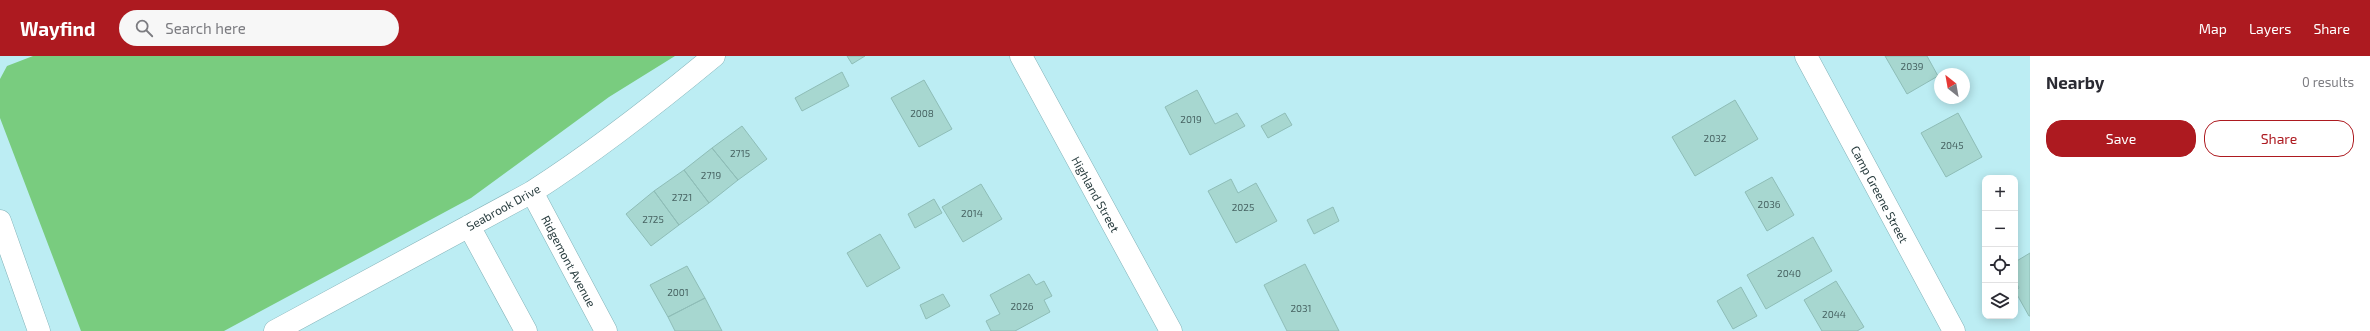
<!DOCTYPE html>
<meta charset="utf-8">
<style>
:root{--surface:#fff;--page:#f7f7f7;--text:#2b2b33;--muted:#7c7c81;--line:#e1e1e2;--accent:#ad1a20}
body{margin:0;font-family:"Exo 2",sans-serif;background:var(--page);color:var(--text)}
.controls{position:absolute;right:12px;bottom:12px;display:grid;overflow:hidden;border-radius:8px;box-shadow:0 2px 10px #0003}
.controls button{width:36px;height:36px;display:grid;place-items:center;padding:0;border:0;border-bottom:1px solid var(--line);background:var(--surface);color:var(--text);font:20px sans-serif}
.compass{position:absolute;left:1934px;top:12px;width:36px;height:36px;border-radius:50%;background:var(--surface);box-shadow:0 2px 10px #0003;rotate:329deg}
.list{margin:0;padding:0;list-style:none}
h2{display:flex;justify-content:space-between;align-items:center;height:52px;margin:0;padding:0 16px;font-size:17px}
h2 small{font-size:13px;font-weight:400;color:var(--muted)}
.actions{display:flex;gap:8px;padding:12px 16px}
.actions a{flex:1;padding:9px 0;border:1px solid var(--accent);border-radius:16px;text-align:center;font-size:14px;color:var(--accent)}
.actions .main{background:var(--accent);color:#fff}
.icon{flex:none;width:22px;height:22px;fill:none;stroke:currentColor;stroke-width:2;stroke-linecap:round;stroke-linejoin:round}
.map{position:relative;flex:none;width:2030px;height:275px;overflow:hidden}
header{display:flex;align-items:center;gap:24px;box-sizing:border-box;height:56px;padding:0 20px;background:var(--accent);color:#fff}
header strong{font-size:19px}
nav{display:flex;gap:22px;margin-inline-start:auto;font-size:14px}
.search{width:280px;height:36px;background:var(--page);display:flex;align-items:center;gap:10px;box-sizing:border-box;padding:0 14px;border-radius:22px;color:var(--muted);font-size:15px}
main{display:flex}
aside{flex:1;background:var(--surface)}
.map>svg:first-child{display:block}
.green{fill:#79cc7f}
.building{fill:#a7d7d0;stroke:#8ebdb7}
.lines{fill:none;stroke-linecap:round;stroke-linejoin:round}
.minor-casing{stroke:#82b2b8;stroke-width:23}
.minor{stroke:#fff;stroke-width:22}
.labels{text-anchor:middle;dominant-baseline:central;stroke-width:4;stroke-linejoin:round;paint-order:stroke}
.number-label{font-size:10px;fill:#486463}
.street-label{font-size:12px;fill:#293d3f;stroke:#fff}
</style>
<header>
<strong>Wayfind</strong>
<div class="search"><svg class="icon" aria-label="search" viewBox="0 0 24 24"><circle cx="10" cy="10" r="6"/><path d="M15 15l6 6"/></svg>Search here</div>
<nav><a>Map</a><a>Layers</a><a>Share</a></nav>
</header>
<main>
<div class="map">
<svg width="2030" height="275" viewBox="0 0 2030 275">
<rect width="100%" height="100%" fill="#bcedf3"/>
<path class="green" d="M33 0H675L609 41 471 142 224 275H81L0 62V23L7 10Z"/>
<path class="building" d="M847 0H865L852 8Z
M1885 0H1927L1938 20 1907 38Z
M842 16 849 30 802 55 795 42Z
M924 24 952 73 919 91 891 42Z
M1197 34 1215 68 1237 57 1245 70 1190 99 1165 51Z
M1735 44 1758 83 1695 120 1672 81Z
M1285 57 1292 69 1268 82 1261 70Z
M1958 57 1982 101 1946 121 1921 77Z
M742 70 767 103 738 124 712 92Z
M712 92 738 124 709 147 684 114Z
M684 114 709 147 679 169 654 135Z
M1772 121 1794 159 1767 175 1745 136Z
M1231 123 1238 137 1256 127 1277 165 1236 187 1208 135Z
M981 128 1002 163 963 186 942 151Z
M654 135 679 169 651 190 626 158Z
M934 143 942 157 915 172 908 158Z
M1333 151 1339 165 1314 178 1307 164Z
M880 178 900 212 867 231 847 197Z
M1813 181 1832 215 1766 253 1747 219Z
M2030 197V260H2029L2015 235 2019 232 2015 224V206Z
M1305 208 1339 275H1287L1264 229Z
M687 210 705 242 668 261 650 229Z
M1029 218 1036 229 1044 225 1052 240 1044 244 1050 256 1015 275H991L986 265 1000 258 990 239Z
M1836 225 1864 271 1857 275H1822L1804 244Z
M1741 231 1757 260 1733 273 1717 245Z
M943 238 950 250 926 263 920 249Z
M705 242 722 275H675L668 261Z"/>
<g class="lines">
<g class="minor-casing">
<path id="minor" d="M1021 0 1171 275
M1806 0 1954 275
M532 136 606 275
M0 165 39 275
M469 170 526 275
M275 275 532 136C596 95 656 48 714 0"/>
</g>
<use href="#minor" class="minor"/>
</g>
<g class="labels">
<g class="number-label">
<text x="1912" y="10">2039</text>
<text x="922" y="57">2008</text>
<text x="1191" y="63">2019</text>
<text x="1715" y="82">2032</text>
<text x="1952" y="89">2045</text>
<text x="740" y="97">2715</text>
<text x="711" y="119">2719</text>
<text x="682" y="141">2721</text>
<text x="1769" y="148">2036</text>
<text x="1243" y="151">2025</text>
<text x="972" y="157">2014</text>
<text x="653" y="163">2725</text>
<text x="1789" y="217">2040</text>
<text x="678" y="236">2001</text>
<text x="1022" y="250">2026</text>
<text x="1301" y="252">2031</text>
<text x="1834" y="258">2044</text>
</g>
<g class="street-label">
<text transform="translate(1096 138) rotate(61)">Highland Street</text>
<text transform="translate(1880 138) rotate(62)">Camp Greene Street</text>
<text transform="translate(503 151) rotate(-29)">Seabrook Drive</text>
<text transform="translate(569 205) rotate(62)">Ridgemont Avenue</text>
</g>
</g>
</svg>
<div class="controls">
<button>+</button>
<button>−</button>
<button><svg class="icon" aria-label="locate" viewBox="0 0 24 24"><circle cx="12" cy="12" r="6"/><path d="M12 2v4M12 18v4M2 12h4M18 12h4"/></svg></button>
<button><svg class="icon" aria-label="layers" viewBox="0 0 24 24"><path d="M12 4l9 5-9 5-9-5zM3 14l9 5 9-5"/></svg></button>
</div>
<svg class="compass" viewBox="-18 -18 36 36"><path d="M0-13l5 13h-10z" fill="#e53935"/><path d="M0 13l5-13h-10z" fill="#7c7c81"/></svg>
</div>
<aside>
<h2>Nearby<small>0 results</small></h2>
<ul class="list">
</ul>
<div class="actions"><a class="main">Save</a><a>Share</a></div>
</aside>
</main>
